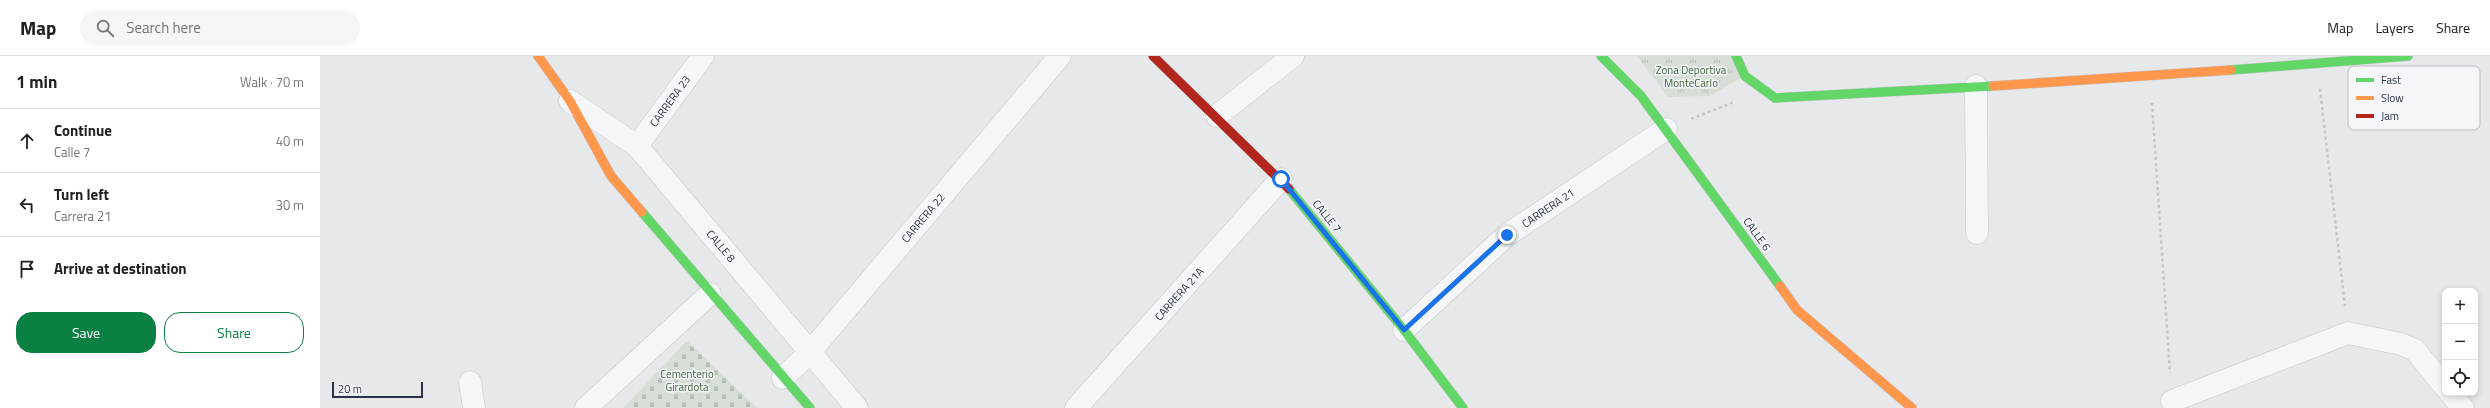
<!DOCTYPE html>
<meta charset="utf-8">
<style>
:root{--surface:#fff;--page:#f6f6f6;--text:#202124;--muted:#757577;--line:#e0e0e0;--accent:#0b8043}
body{margin:0;font-family:"Titillium Web",sans-serif;background:var(--page);color:var(--text)}
.controls{position:absolute;right:12px;bottom:12px;display:grid;overflow:hidden;border-radius:8px;box-shadow:0 2px 6px #0003}
.controls button{width:36px;height:36px;display:grid;place-items:center;padding:0;border:0;border-bottom:1px solid var(--line);background:var(--surface);color:var(--text);font:20px sans-serif}
.scale{position:absolute;left:12px;bottom:10px;width:91px;box-sizing:border-box;padding-left:4px;border:2px solid #2b3445;border-top:0;font-size:11px;line-height:14px;white-space:nowrap;color:#2b3445;-webkit-text-stroke:3px #f4f6f9;paint-order:stroke}
.stop{position:absolute;width:12px;height:12px;margin:-9px;border:3px solid #1a73e8;border-radius:50%;background:#fff}
.stop.end{background:#1a73e8;border-color:#fff;box-shadow:0 1px 4px #0008}
.list{margin:0;padding:0;list-style:none}
h2{display:flex;justify-content:space-between;align-items:center;height:52px;margin:0;padding:0 16px;font-size:17px}
h2 small{font-size:13px;font-weight:400;color:var(--muted)}
.list li{display:grid;grid-template-columns:26px 1fr auto;gap:12px;align-items:center;box-sizing:border-box;height:64px;padding:0 16px;border-top:1px solid var(--line)}
.list b{display:block;font-size:15px;white-space:nowrap}
.list p{margin:0;font-size:13px;white-space:nowrap;color:var(--muted)}
.list em{font-size:13px;font-style:normal;color:var(--muted)}
.actions{display:flex;gap:8px;padding:12px 16px}
.actions a{flex:1;padding:9px 0;border:1px solid var(--accent);border-radius:16px;text-align:center;font-size:14px;color:var(--accent)}
.actions .main{background:var(--accent);color:#fff}
.icon{flex:none;width:22px;height:22px;fill:none;stroke:currentColor;stroke-width:2;stroke-linecap:round;stroke-linejoin:round}
.map{position:relative;flex:none;width:2170px;height:352px;overflow:hidden}
header{display:flex;align-items:center;gap:24px;box-sizing:border-box;height:56px;padding:0 20px;background:var(--surface);border-bottom:1px solid var(--line)}
header strong{font-size:19px}
nav{display:flex;gap:22px;margin-inline-start:auto;font-size:14px}
.search{width:280px;height:36px;background:var(--page);display:flex;align-items:center;gap:10px;box-sizing:border-box;padding:0 14px;border-radius:22px;color:var(--muted);font-size:15px}
main{display:flex}
aside{flex:1;background:var(--surface)}
.map>svg:first-child{display:block}
.cemetery{fill:url(#cemetery-stones)}
.park{fill:url(#park-tufts)}
.lines{fill:none;stroke-linecap:round;stroke-linejoin:round}
.street-casing{stroke:#c4c6c8;stroke-width:23}
.fast-casing{stroke:#c4c6c8;stroke-width:10}
.slow-casing{stroke:#c4c6c8;stroke-width:10}
.jam-casing{stroke:#c4c6c8;stroke-width:10}
.path{stroke:#c5c6ca;stroke-width:2.5;stroke-dasharray:3 3;stroke-linecap:butt}
.street{stroke:#f5f6f7;stroke-width:22}
.fast{stroke:#63d668;stroke-width:9}
.slow{stroke:#ff974d;stroke-width:9}
.jam{stroke:#b3261e;stroke-width:9}
.route{stroke:#1a73e8;stroke-width:5}
.labels{text-anchor:middle;dominant-baseline:central;stroke-width:3;stroke-linejoin:round;paint-order:stroke}
.park-label{font-size:11px;fill:#3f6138;stroke:#f4f6f9}
.street-label{font-size:11px;fill:#2b3445;stroke:#f4f6f9}
.key{fill:#f4f6f9;stroke:#b8bcc3;stroke-width:1}
.key-label{font-size:11px;fill:#2b3445}
</style>
<header>
<strong>Map</strong>
<div class="search"><svg class="icon" aria-label="search" viewBox="0 0 24 24"><circle cx="10" cy="10" r="6"/><path d="M15 15l6 6"/></svg>Search here</div>
<nav><a>Map</a><a>Layers</a><a>Share</a></nav>
</header>
<main>
<aside>
<h2>1 min<small>Walk · 70 m</small></h2>
<ul class="list">
<li><svg class="icon" aria-label="ahead" viewBox="0 0 24 24"><path d="M12 20V5M6 11l6-6 6 6"/></svg><div><b>Continue</b><p>Calle 7</p></div><em>40 m</em></li>
<li><svg class="icon" aria-label="left" viewBox="0 0 24 24"><path d="M17 20v-9H6M10 6l-5 5 5 5"/></svg><div><b>Turn left</b><p>Carrera 21</p></div><em>30 m</em></li>
<li><svg class="icon" aria-label="arrive" viewBox="0 0 24 24"><path d="M6 21V4h12l-3 4 3 4H6"/></svg><div><b>Arrive at destination</b></div></li>
</ul>
<div class="actions"><a class="main">Save</a><a>Share</a></div>
</aside>
<div class="map">
<svg width="2170" height="352" viewBox="0 0 2170 352">
<defs>
<pattern id="cemetery-stones" width="16" height="16" patternUnits="userSpaceOnUse"><rect width="16" height="16" fill="#d6ded6"/><path d="M2 7V4a2 2 0 0 1 4 0v3zM10 15v-3a2 2 0 0 1 4 0v3z" fill="#b8bfb9"/></pattern>
<pattern id="park-tufts" width="24" height="20" patternUnits="userSpaceOnUse"><rect width="24" height="20" fill="#d6ded6"/><path d="M3 7l-1-3M5 7V3M7 7l1-3M15 17l-1-3M17 17v-4M19 17l1-3" fill="none" stroke="#b8bfb9"/></pattern>
</defs>
<rect width="100%" height="100%" fill="#e6e8ea"/>
<path class="cemetery" d="M367 285 437 352H303Z"/>
<path class="park" d="M1317 0H1416L1425 20 1389 40 1348 41Z"/>
<g class="lines">
<g class="street-casing">
<path id="street" d="M1656 30 1657 177
M250 45 317 90 537 352
M897 60 973 0
M317 90 383 0
M1084 274 1187 179 1346 73
M463 322 490 296 740 0
M150 326 154 352
M2130 337 2143 352
M1852 345 2028 277 2081 288 2095 294 2125 331
M266 352 390 238
M756 352 961 123"/>
</g>
<g class="fast-casing">
<path id="fast" d="M1281 0 1321 40 1460 230
M1416 0 1425 20 1455 42 1673 30
M1911 14 2088 0
M969 133 1084 274 1143 352
M322 156 490 352"/>
</g>
<g class="slow-casing">
<path id="slow" d="M218 0 250 45 291 120 322 156
M1673 30 1911 14
M1460 230 1477 254 1592 352"/>
</g>
<g class="jam-casing">
<path id="jam" d="M833 0 969 133"/>
</g>
<path class="path" d="M2000 33 2025 250
M1832 47 1850 317
M1371 63 1414 46"/>
<use href="#street" class="street"/>
<use href="#fast" class="fast"/>
<use href="#slow" class="slow"/>
<use href="#jam" class="jam"/>
</g>
<g class="lines">
<path class="route" d="M961 123 1084 274 1187 179"/>
</g>
<g class="labels">
<g class="park-label">
<text x="1371" y="14">Zona Deportiva<tspan x="1371" dy="13">MonteCarlo</tspan></text>
<text x="367" y="318">Cementerio<tspan x="367" dy="13">Girardota</tspan></text>
</g>
<g class="street-label">
<text transform="translate(350 45) rotate(-54)">CARRERA 23</text>
<text transform="translate(1228 152) rotate(-34)">CARRERA 21</text>
<text transform="translate(1007 160) rotate(51)">CALLE 7</text>
<text transform="translate(603 162) rotate(-50)">CARRERA 22</text>
<text transform="translate(1437 178) rotate(54)">CALLE 6</text>
<text transform="translate(401 190) rotate(50)">CALLE 8</text>
<text transform="translate(859 238) rotate(-48)">CARRERA 21A</text>
</g>
</g>
<rect x="2028" y="10" width="132" height="64" rx="6" class="key"/>
<rect x="2036" y="22" width="18" height="4" fill="#63d668"/>
<rect x="2036" y="40" width="18" height="4" fill="#ff974d"/>
<rect x="2036" y="58" width="18" height="4" fill="#b3261e"/>
<g class="key-label">
<text x="2061" y="28">Fast</text>
<text x="2061" y="46">Slow</text>
<text x="2061" y="64">Jam</text>
</g>
</svg>
<div class="controls">
<button>+</button>
<button>−</button>
<button><svg class="icon" aria-label="locate" viewBox="0 0 24 24"><circle cx="12" cy="12" r="6"/><path d="M12 2v4M12 18v4M2 12h4M18 12h4"/></svg></button>
</div>
<div class="scale">20 m</div>
<div class="stop" style="left:961px;top:123px"></div>
<div class="stop end" style="left:1187px;top:179px"></div>
</div>
</main>
